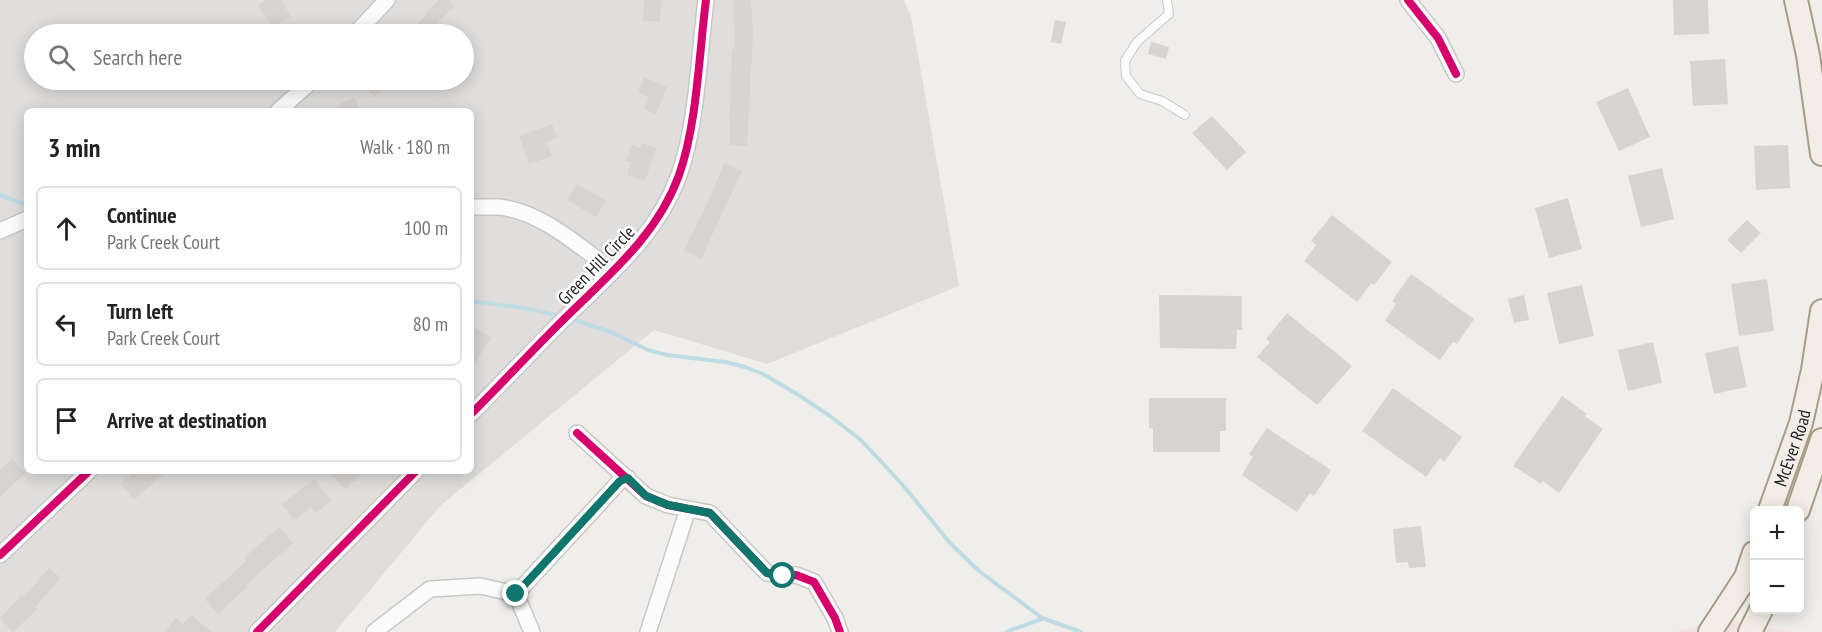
<!DOCTYPE html>
<meta charset="utf-8">
<style>
:root{--surface:#fff;--page:#f2f2f2;--text:#222;--muted:#767676;--line:#e0e0e0}
body{margin:0;font-family:"PT Sans Narrow",sans-serif;background:var(--page);color:var(--text)}
.controls{position:absolute;right:18px;bottom:18px;display:grid;overflow:hidden;border-radius:9px;box-shadow:0 3px 15px #0003}
.controls button{width:54px;height:54px;display:grid;place-items:center;padding:0;border:0;border-bottom:2px solid var(--line);background:var(--surface);color:var(--text);font:30px sans-serif}
.stop{position:absolute;width:18px;height:18px;margin:-14px;border:4px solid #0f766e;border-radius:50%;background:#fff}
.stop.end{background:#0f766e;border-color:#fff;box-shadow:0 2px 6px #0008}
.list{margin:0;padding:0;list-style:none}
h2{display:flex;justify-content:space-between;align-items:center;height:78px;margin:0;padding:0 24px;font-size:26px}
h2 small{font-size:20px;font-weight:400;color:var(--muted)}
.list li{display:grid;grid-template-columns:39px 1fr auto;gap:18px;align-items:center;box-sizing:border-box;height:84px;margin:0 12px 12px;padding:0 12px;border:2px solid var(--line);border-radius:9px}
.list b{display:block;font-size:22px;white-space:nowrap}
.list p{margin:0;font-size:20px;white-space:nowrap;color:var(--muted)}
.list em{font-size:20px;font-style:normal;color:var(--muted)}
.icon{flex:none;width:33px;height:33px;fill:none;stroke:currentColor;stroke-width:2;stroke-linecap:round;stroke-linejoin:round}
.map{position:relative;flex:none;width:1822px;height:632px;overflow:hidden}
.search{position:absolute;background:var(--surface);box-shadow:0 3px 15px #0003;left:24px;top:24px;width:450px;height:66px;display:flex;align-items:center;gap:15px;box-sizing:border-box;padding:0 21px;border-radius:33px;color:var(--muted);font-size:22px}
.panel{position:absolute;background:var(--surface);box-shadow:0 3px 15px #0003;left:24px;top:108px;width:450px;height:366px;border-radius:9px}
.map>svg:first-child{display:block}
.residential{fill:#dfdedc;fill-rule:evenodd}
.commercial{fill:#f1e3e1}
.lines{fill:none;stroke-linecap:round;stroke-linejoin:round}
.stream{stroke:#bfdbe3;stroke-width:4}
.building{fill:#d7d4d2}
.service-casing{stroke:#c9c8c7;stroke-width:10}
.minor-casing{stroke:#c9c8c7;stroke-width:18}
.primary-casing{stroke:#a79c86;stroke-width:26}
.service{stroke:#fdfcfc;stroke-width:8}
.minor{stroke:#fdfcfc;stroke-width:15}
.primary{stroke:#f3ede7;stroke-width:22}
.cycleway-casing{stroke:#fff;stroke-width:11}
.cycleway{stroke:#d6006c;stroke-width:8}
.route{stroke:#0f766e;stroke-width:8}
.labels{text-anchor:middle;dominant-baseline:central;stroke-width:5;stroke-linejoin:round;paint-order:stroke}
.street-label{font-size:18px;fill:#222;stroke:#fff}
</style>
<div class="map">
<svg width="1822" height="632" viewBox="0 0 1822 632">
<rect width="100%" height="100%" fill="#f0eeeb"/>
<path class="residential" d="M0 0H904L911 16 959 286 767 364 654 330 440 506 335 632H0ZM34 34H464V80H34ZM27 111H471V471H27Z"/>
<path class="commercial" d="M1724 619 1794 632H1675Z"/>
<g class="lines">
<path class="stream" d="M0 195 27 205
M471 301 518 307 562 316
M572 319 613 333 648 350 667 355 725 362 745 367 763 374 797 394 830 416 861 440 901 483 951 544 979 571 1042 618 1081 632
M1006 632 1042 619"/>
</g>
<path class="building" d="M266 0H281L291 16 273 28 258 5Z
M439 0H449L455 6 425 34H408L427 14 426 12Z
M644 0H661L660 21H643Z
M733 0H751L753 35 747 146H729L732 49H735Z
M1673 0H1708L1709 34 1674 35Z
M1055 20 1066 22 1061 44 1051 42Z
M1151 42 1169 47 1166 59 1148 54Z
M1725 59 1728 104 1693 106 1690 61Z
M644 77 667 87 656 114 644 109 649 97 638 92Z
M357 80H391L375 97Z
M1628 88 1650 137 1619 151 1596 102Z
M354 97 361 111H326Z
M1212 116 1246 152 1227 170 1192 133Z
M552 124 557 138 546 142 552 156 529 164 519 136Z
M642 143 656 148 645 181 627 175 631 162 626 161 632 145 640 148Z
M1788 145 1790 188 1756 190 1754 146Z
M724 163 742 171 701 259 684 250 709 200Z
M1662 168 1674 219 1641 227 1628 176Z
M577 184 606 201 596 217 567 200Z
M1568 198 1582 249 1549 258 1535 208Z
M1332 215 1392 262 1374 285 1371 283 1357 302 1304 261 1316 245 1311 241Z
M1747 220 1761 233 1741 253 1727 240Z
M1411 274 1474 319 1457 344 1453 342 1440 360 1385 321 1396 304 1392 301Z
M1767 279 1774 331 1739 336 1731 284Z
M1582 285 1594 336 1559 344 1547 293Z
M1159 295 1242 296V330H1237L1236 349 1160 348Z
M1524 295 1529 320 1514 323 1508 299Z
M1287 313 1352 366 1317 405 1257 357 1270 342 1266 339Z
M471 325 491 338 471 369Z
M1653 342 1662 383 1628 391 1618 350Z
M1738 346 1747 387 1714 394 1705 353Z
M1393 388 1462 437 1444 462 1440 458 1426 477 1362 431Z
M1562 396 1587 414 1585 416 1603 429 1559 493 1543 481 1541 484 1513 466Z
M1149 398H1226V431H1220V452H1153V429L1149 428Z
M1267 428 1331 470 1314 496 1310 493 1297 512 1242 475 1253 457 1249 454Z
M12 459 25 473 0 497V470Z
M135 471H167L134 500 121 484Z
M327 471H363L346 489Z
M315 479 331 501 316 513 311 507 294 520 282 504Z
M1421 526 1426 567 1409 568 1408 562 1396 563 1393 529Z
M279 527 293 543 246 585 247 587 218 614 205 599 246 561 244 558Z
M49 568 61 578 35 607 37 609 13 632 0 618 22 595 24 597Z
M191 615 212 632H164L176 618 183 624Z"/>
<g class="lines">
<g class="service-casing">
<path id="service" d="M1167 0 1169 14 1137 42 1125 61 1126 76 1140 94 1162 101 1185 115"/>
</g>
<g class="minor-casing">
<path id="minor" d="M1408 0 1438 38 1456 74
M355 34 387 0
M278 111 313 80
M471 207C480 207 490 207 499 207 541 211 580 247 613 271
M0 231 27 219
M471 414C501 384 530 353 560 323 605 278 657 237 679 175 697 125 699 54 706 0
M577 433 646 496 668 505 710 513 767 573 783 576 796 575 814 582 835 618 840 632
M0 555 89 471
M257 632 416 471
M374 632 430 589 480 586 516 594
M532 632 516 594 620 481 628 478
M648 632 688 509"/>
</g>
<g class="primary-casing">
<g id="primary">
<path d="M1796 0 1808 55 1822 154"/>
<path id="s1" d="M1770 510 1801 423 1813 370 1822 311"/>
<path d="M1798 510 1822 440"/>
<path d="M1710 632 1746 577 1754 553"/>
<path d="M1750 632 1761 610"/>
</g>
</g>
<use href="#service" class="service"/>
<use href="#minor" class="minor"/>
<use href="#primary" class="primary"/>
<g class="cycleway-casing">
<path id="cycleway" d="M1408 0 1438 38 1456 74
M471 414C501 384 530 353 560 323 605 278 657 237 679 175 697 125 699 54 706 0
M577 433 646 496 668 505 710 513 767 573 783 576 796 575 814 582 835 618 840 632
M0 555 89 471
M257 632 416 471"/>
</g>
<use href="#cycleway" class="cycleway"/>
</g>
<g class="lines">
<path class="route" d="M516 594 620 481 628 478 646 496 668 505 710 513 767 573 783 576"/>
</g>
<g class="labels">
<g class="street-label">
<text transform="translate(596 265) rotate(-46)">Green Hill Circle</text>
<text stroke="none"><textPath href="#s1" startOffset="66">McEver Road</textPath></text>
</g>
</g>
</svg>
<div class="controls">
<button>+</button>
<button>−</button>
</div>
<div class="stop" style="left:783px;top:576px"></div>
<div class="stop end" style="left:516px;top:594px"></div>
<div class="search"><svg class="icon" aria-label="search" viewBox="0 0 24 24"><circle cx="10" cy="10" r="6"/><path d="M15 15l6 6"/></svg>Search here</div>
<section class="panel">
<h2>3 min<small>Walk · 180 m</small></h2>
<ul class="list">
<li><svg class="icon" aria-label="ahead" viewBox="0 0 24 24"><path d="M12 20V5M6 11l6-6 6 6"/></svg><div><b>Continue</b><p>Park Creek Court</p></div><em>100 m</em></li>
<li><svg class="icon" aria-label="left" viewBox="0 0 24 24"><path d="M17 20v-9H6M10 6l-5 5 5 5"/></svg><div><b>Turn left</b><p>Park Creek Court</p></div><em>80 m</em></li>
<li><svg class="icon" aria-label="arrive" viewBox="0 0 24 24"><path d="M6 21V4h12l-3 4 3 4H6"/></svg><div><b>Arrive at destination</b></div></li>
</ul>
</section>
</div>
